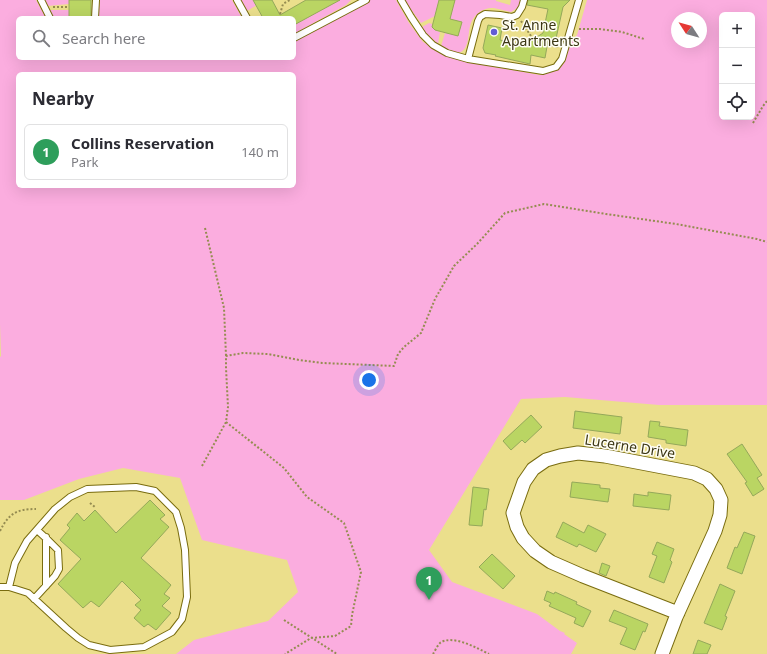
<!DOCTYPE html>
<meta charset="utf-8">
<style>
:root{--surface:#fff;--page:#f7f7f7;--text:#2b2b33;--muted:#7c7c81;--line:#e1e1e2;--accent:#625cd5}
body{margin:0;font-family:"Noto Sans",sans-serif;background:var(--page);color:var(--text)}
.controls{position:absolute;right:12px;top:12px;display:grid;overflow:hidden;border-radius:6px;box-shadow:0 4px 16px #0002}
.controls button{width:36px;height:36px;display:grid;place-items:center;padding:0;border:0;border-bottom:1px solid var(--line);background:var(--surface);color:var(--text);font:20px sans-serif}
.compass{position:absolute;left:671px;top:12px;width:36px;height:36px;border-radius:50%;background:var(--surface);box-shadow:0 4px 16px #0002;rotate:306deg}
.you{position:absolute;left:369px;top:380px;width:14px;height:14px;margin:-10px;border:3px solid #fff;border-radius:50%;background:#1a73e8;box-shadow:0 0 0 6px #1a73e833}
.badge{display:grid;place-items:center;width:26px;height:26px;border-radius:50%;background:var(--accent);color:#fff;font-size:13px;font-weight:700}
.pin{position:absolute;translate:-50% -33px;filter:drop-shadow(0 1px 2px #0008)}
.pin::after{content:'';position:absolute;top:21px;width:14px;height:12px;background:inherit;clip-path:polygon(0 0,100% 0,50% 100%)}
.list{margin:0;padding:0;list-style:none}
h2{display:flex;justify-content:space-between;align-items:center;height:52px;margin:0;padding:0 16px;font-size:17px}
h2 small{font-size:13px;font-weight:400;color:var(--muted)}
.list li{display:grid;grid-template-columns:26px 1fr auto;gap:12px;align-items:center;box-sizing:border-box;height:56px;margin:0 8px 8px;padding:0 8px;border:1px solid var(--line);border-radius:6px}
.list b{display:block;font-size:15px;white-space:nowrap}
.list p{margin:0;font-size:13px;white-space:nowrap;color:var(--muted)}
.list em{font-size:13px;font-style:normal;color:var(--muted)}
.icon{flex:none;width:22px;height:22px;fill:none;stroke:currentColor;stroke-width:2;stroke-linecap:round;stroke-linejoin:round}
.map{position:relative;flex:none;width:767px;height:654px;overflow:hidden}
.search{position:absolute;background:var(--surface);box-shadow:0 4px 16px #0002;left:16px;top:16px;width:280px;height:44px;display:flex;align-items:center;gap:10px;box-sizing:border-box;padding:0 14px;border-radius:6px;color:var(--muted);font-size:15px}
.panel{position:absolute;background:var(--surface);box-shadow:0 4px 16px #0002;left:16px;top:72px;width:280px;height:116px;border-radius:6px}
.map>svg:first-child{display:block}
.green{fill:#fbaddf;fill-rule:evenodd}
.building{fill:#bad563;stroke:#94a85a}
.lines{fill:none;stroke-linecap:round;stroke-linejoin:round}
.lane-casing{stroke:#796c0f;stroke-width:8}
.street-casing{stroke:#796c0f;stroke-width:15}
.path{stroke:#958c51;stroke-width:2;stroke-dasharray:2 2;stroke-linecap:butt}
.lane{stroke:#fff;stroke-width:6}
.street{stroke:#fff;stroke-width:13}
.poi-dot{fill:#625cd5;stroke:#fffef6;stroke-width:1.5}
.labels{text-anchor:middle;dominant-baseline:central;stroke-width:3;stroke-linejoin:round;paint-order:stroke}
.poi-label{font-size:14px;fill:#3c3714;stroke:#fffef6;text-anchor:start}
.street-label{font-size:14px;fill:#3c3714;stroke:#fffef6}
</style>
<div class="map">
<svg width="767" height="654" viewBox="0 0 767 654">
<rect width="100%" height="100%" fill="#ebdf8c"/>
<path class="green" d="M0 0H36L46 18H18V58H294V42L370 0H396L409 23 423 42 444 54 457 58 489 66 540 75 558 70 564 63 572 40 577 35 587 0H767V405H659L565 397 521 399 429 550 452 582 537 614 560 631 565 633 564 634 577 643 571 654H176L194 640 268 621 298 592 287 560 202 540 180 478 123 468 79 479 24 500H0V357L1 356 0 324ZM722 15H752V117H722ZM677 18H701V42H677ZM18 74H294V186H18Z
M44 0H69V4L47 6Z
M100 0H232L242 18H98Z
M241 0H254L257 5 247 11Z
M340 0H351L346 5 294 34V25Z
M404 0H439L435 16 421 23Z
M455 0H496V1L510 5 511 0H520L519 7 511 12C504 11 493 6 486 9 480 10 473 17 471 23 469 28 469 34 468 39 465 58 453 54 441 46L445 33 458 36 462 22 450 19Z
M48 10H69V18H53Z
M429 23 432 24C431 30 436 30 440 32L438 44 425 32 422 27Z"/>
<path class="building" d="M69 0H91V18H69Z
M253 0H272L280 15 306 0H340L294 25V18H263Z
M439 0H455L450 19 462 22 458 36 435 30 432 27Z
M528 0H570L563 7 555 43 548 41 545 58 531 55 530 64 495 56 496 55 485 53 483 48 488 25 502 28 500 40 525 45 543 33 548 9 527 5Z
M575 411 622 417 620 434 573 428Z
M531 415 542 427 525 443 522 440 511 450 503 441Z
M650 421 660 422 659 426 688 430 686 446 666 443V440L648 437Z
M742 444 762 475 757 478 764 489 753 496 745 483 747 482 727 454Z
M572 482 600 485V488L610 489 608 502 570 497Z
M473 487 489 489 486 510 484 509 482 526 469 525Z
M648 492 671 495 669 510 633 506 634 494 648 496Z
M150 500 165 515 160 519 169 527 141 558 171 585 164 594 170 598 162 606 171 613 156 630 148 624 144 627 134 618 141 610 135 605 141 600 122 581 99 607 91 601 83 608 58 584 81 559 60 540 70 528 67 525 77 513 84 521 95 510 116 533Z
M563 522 584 533 588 525 606 534 596 552 579 544 577 547 556 537Z
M744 532 755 536 742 574 727 568 735 547 737 548Z
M657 542 674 549 670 560 672 562 664 583 649 577 657 556 652 554Z
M492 554 515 576 503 589 479 567Z
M602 563 610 566 606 576 599 573Z
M720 584 735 591 725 616 727 617 722 630 704 623Z
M547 591 554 594 555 592 577 602 576 604 591 611 583 627 574 623 576 618 549 606 551 603 544 600Z
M614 610 648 624 645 632 643 631 635 650 620 644 627 628 609 621Z
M698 640 711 645 707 654H693Z"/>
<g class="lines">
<g class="lane-casing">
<path id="lane" d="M41 0 50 18
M237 0 247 18
M401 0 411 17 423 35 433 45 447 53 468 59 543 71 556 67 562 59 579 0
M95 18 96 0
M294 38 366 0
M468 59 478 21 480 17 485 14 500 15 512 17 517 15 522 7 524 0
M46 537V586
M0 587H9L28 593 66 628 78 638 89 645 110 650 144 647 172 632 182 619 187 597 185 550 181 528 176 512 155 491 136 487 87 489 70 497 55 509 27 541 15 563 9 587
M34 599 55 576 59 569 58 550 48 540 37 530"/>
</g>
<g class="street-casing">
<path id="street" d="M662 654 676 617 715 531 720 515 721 500 716 489 707 479 694 473 605 456 578 453 560 456 546 460 533 469 524 482 513 513 517 527 523 538 535 551 551 562 583 576 678 613"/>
</g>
<path class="path" d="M53 7H69
M280 14 283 4 290 0
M521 21 533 39
M579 29H600L622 32 644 39
M548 44 558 47
M753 123 763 106 767 101
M205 228 224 308 226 356
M226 422 284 468 307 497 344 523 361 572 352 615 351 626 335 636 311 638 285 654
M202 466 226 422 228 407 226 368V356L243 353 268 354 299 360 322 363 394 366 398 354 404 347 421 333 435 299 454 266 477 244 505 213 544 204 606 214 676 224 757 239 767 242
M90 503 96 508
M0 531C9 513 17 509 36 509
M284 620 337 654
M433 654C435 651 437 646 440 643 452 634 477 648 489 654"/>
<use href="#lane" class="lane"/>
<use href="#street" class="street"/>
</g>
<circle class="poi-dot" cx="494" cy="32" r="4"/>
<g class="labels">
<g class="poi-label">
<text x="502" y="24">St. Anne<tspan x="502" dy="16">Apartments</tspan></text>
</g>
<g class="street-label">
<text transform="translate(630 446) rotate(9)">Lucerne Drive</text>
</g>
</g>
</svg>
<div class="controls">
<button>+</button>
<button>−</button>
<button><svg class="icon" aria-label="locate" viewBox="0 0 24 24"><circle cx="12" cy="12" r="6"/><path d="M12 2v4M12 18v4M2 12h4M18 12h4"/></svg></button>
</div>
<svg class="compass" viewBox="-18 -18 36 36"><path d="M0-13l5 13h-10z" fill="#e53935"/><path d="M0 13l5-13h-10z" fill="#7c7c81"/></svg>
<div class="you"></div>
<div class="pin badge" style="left:429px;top:600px;background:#2e9e5b">1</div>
<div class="search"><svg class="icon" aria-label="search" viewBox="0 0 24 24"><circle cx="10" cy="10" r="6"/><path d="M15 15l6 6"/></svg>Search here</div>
<section class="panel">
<h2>Nearby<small></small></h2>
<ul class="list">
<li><span class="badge" style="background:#2e9e5b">1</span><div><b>Collins Reservation</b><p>Park</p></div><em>140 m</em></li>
</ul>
</section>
</div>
